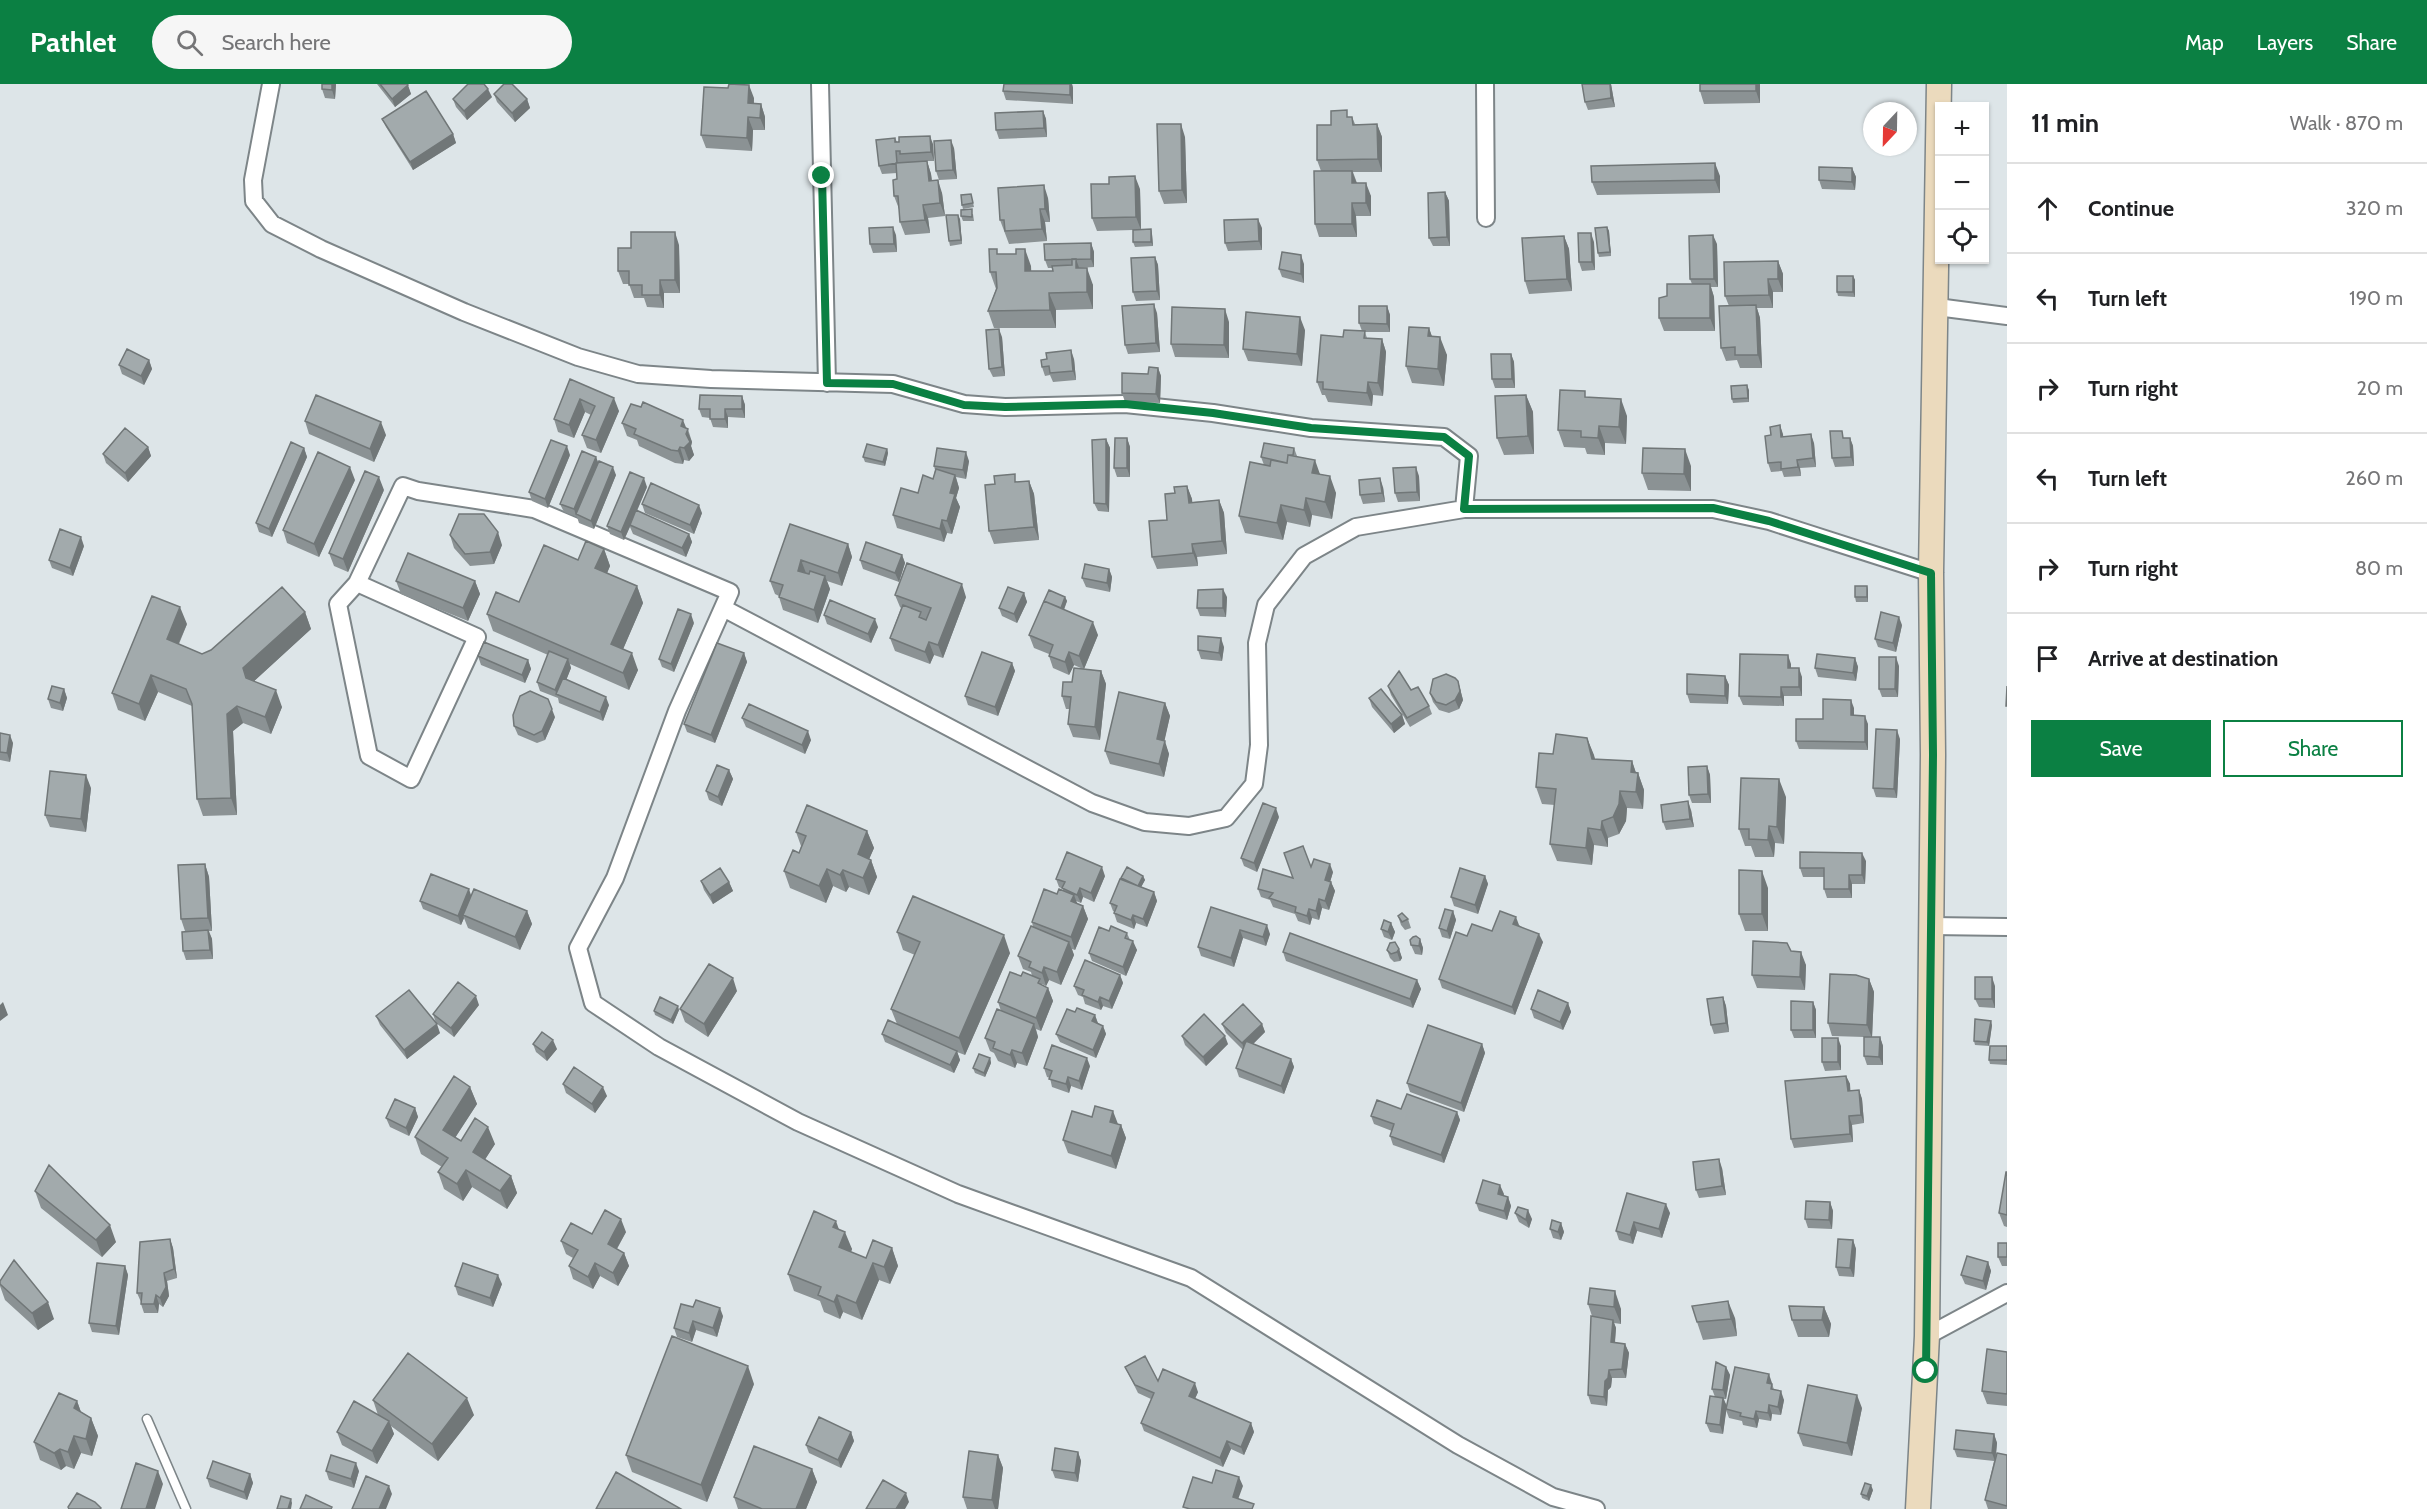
<!DOCTYPE html>
<meta charset="utf-8">
<style>
:root{--surface:#fff;--page:#f6f6f6;--text:#202124;--muted:#757577;--line:#e0e0e0;--accent:#0b8043}
body{margin:0;font-family:Cabin,sans-serif;background:var(--page);color:var(--text)}
.controls{position:absolute;right:18px;top:18px;display:grid;overflow:hidden;border-radius:0px;box-shadow:0 2px 4px #0004}
.controls button{width:54px;height:54px;display:grid;place-items:center;padding:0;border:0;border-bottom:2px solid var(--line);background:var(--surface);color:var(--text);font:30px sans-serif}
.compass{position:absolute;left:1863px;top:18px;width:54px;height:54px;border-radius:50%;background:var(--surface);box-shadow:0 2px 4px #0004;rotate:202deg}
.stop{position:absolute;width:18px;height:18px;margin:-14px;border:4px solid #0b8043;border-radius:50%;background:#fff}
.stop.end{background:#0b8043;border-color:#fff;box-shadow:0 2px 6px #0008}
.list{margin:0;padding:0;list-style:none}
h2{display:flex;justify-content:space-between;align-items:center;height:78px;margin:0;padding:0 24px;font-size:26px}
h2 small{font-size:20px;font-weight:400;color:var(--muted)}
.list li{display:grid;grid-template-columns:39px 1fr auto;gap:18px;align-items:center;box-sizing:border-box;height:90px;padding:0 24px;border-top:2px solid var(--line)}
.list b{display:block;font-size:22px;white-space:nowrap}
.list em{font-size:20px;font-style:normal;color:var(--muted)}
.actions{display:flex;gap:12px;padding:18px 24px}
.actions a{flex:1;padding:14px 0;border:2px solid var(--accent);border-radius:0px;text-align:center;font-size:21px;color:var(--accent)}
.actions .main{background:var(--accent);color:#fff}
.icon{flex:none;width:33px;height:33px;fill:none;stroke:currentColor;stroke-width:2;stroke-linecap:round;stroke-linejoin:round}
.map{position:relative;flex:none;width:2007px;height:1425px;overflow:hidden}
header{display:flex;align-items:center;gap:36px;box-sizing:border-box;height:84px;padding:0 30px;background:var(--accent);color:#fff}
header strong{font-size:28px}
nav{display:flex;gap:33px;margin-inline-start:auto;font-size:21px}
.search{width:420px;height:54px;background:var(--page);display:flex;align-items:center;gap:15px;box-sizing:border-box;padding:0 21px;border-radius:33px;color:var(--muted);font-size:22px}
main{display:flex}
aside{flex:1;background:var(--surface)}
.map>svg:first-child{display:block}
.lines{fill:none;stroke-linecap:round;stroke-linejoin:round}
.service-casing{stroke:#7d8588;stroke-width:11}
.minor-casing{stroke:#7d8588;stroke-width:20}
.secondary-casing{stroke:#7d8588;stroke-width:27}
.service{stroke:#fff;stroke-width:8}
.minor{stroke:#fff;stroke-width:16}
.secondary{stroke:#ebdabd;stroke-width:24}
.wall{fill:#8b9294}
.shaded-wall{fill:#717778}
.building{fill:#a2aaac;stroke:#717778;stroke-width:1.5}
.route{stroke:#0b8043;stroke-width:8}
</style>
<header>
<strong>Pathlet</strong>
<div class="search"><svg class="icon" aria-label="search" viewBox="0 0 24 24"><circle cx="10" cy="10" r="6"/><path d="M15 15l6 6"/></svg>Search here</div>
<nav><a>Map</a><a>Layers</a><a>Share</a></nav>
</header>
<main>
<div class="map">
<svg width="2007" height="1425" viewBox="0 0 2007 1425">
<rect width="100%" height="100%" fill="#dde5e8"/>
<g class="lines">
<g class="service-casing">
<path id="service" d="M147 1335 186 1425"/>
</g>
<g class="minor-casing">
<path id="minor" d="M271 0 253 96 254 117 272 140 321 165 464 228 578 273 638 290 711 295 893 300 964 320 1005 323 1125 320 1213 329 1311 344 1444 353 1469 372 1464 425
M820 0 827 299
M1485 0 1486 134
M1937 223 2007 232
M357 499 477 553 411 695 369 672 338 520 357 499 403 402 418 407 534 425 730 508 677 627 615 794 578 864 593 919 659 963 798 1038 958 1110 1191 1194 1458 1361 1553 1413 1596 1425
M723 524 1092 719 1145 738 1189 742 1226 734 1254 700 1259 661 1257 559 1266 521 1304 472 1356 443 1464 425H1713L1769 437 1931 489
M1931 842 2007 843
M1927 1252 2007 1209"/>
</g>
<g class="secondary-casing">
<path id="secondary" d="M1918 1425 1927 1252 1933 671 1931 489 1939 0"/>
</g>
<use href="#service" class="service"/>
<use href="#minor" class="minor"/>
<use href="#secondary" class="secondary"/>
</g>
<path class="wall" d="M322 0H336L335 15 325 14 322 5Z
M377 0H407L411 10 395 23Z
M1004 0H1072L1073 4V20L1006 16 1003 7Z
M1582 0H1611L1615 23 1588 26 1585 18Z
M1700 0H1760V19L1704 20 1700 7Z
M494 10 527 15 530 24 515 38 497 18Z
M492 13 467 36 456 23 453 15Z
M754 14V19L761 20 765 33V46H753L752 67 706 64 701 51Z
M1043 27 1046 35 1047 53 999 55 996 46Z
M1349 33H1352L1355 40H1377L1382 53V88H1353L1357 99 1371 112V132H1356L1357 153H1319L1315 140 1321 87 1317 76 1331 41Z
M382 35 453 50 456 59 413 86 386 43Z
M1185 53 1187 119 1164 120 1159 107Z
M895 54 897 58 933 60 934 77H927L931 90 932 96 942 109 945 132 928 134 930 149 905 151 900 138 899 125 894 112 897 95V89L882 90 879 82Z
M954 64 957 95 939 96 936 87Z
M1852 84 1856 93 1855 106 1822 105 1819 96Z
M1720 92V109L1597 111 1592 98Z
M1140 105 1141 146 1151 145 1152 150 1153 162 1135 163 1133 158V146L1097 147 1092 134Z
M1445 108 1449 117 1450 162H1433L1429 154Z
M971 110 974 123 963 125 962 121Z
M1048 114 1050 138H1045L1047 157 1009 160 1000 136Z
M973 130 974 137H963L961 132Z
M960 135 962 160 950 162 949 157Z
M1607 143 1609 147 1611 172 1599 173 1598 169Z
M1262 144V166L1228 167 1225 159Z
M896 151 897 168 873 169 870 160Z
M1564 152 1569 165 1572 207 1529 210 1525 197Z
M1594 158 1595 186 1582 187 1579 178Z
M1091 159 1094 168V183L1079 184 1093 201V225L1056 226V244H994L988 227 996 205 990 188 999 170 1031 182V187H1053L1052 184H1048L1045 176Z
M1717 160 1718 203H1711L1714 213 1715 247H1664L1659 234 1667 212 1692 200 1690 195Z
M679 161 680 209H664V224L647 223 644 214H634L629 200H623L618 187Z
M1155 173 1158 181 1160 216 1136 217 1133 208Z
M1778 177 1783 190V208H1773V224H1757L1760 234 1762 284H1740L1737 276 1726 277 1721 264 1729 222 1725 212Z
M1304 180V199L1282 193 1279 185Z
M1853 192 1855 196V213L1838 212 1837 208Z
M1387 222 1390 231V248H1365L1367 254 1382 255 1386 268 1383 312 1373 311 1372 322 1328 318 1325 311H1322L1317 298 1343 253 1362 247 1359 239Z
M1157 229 1160 268 1128 270 1125 261Z
M1229 238V274L1175 273 1171 260Z
M1429 244 1432 253 1447 271 1444 302 1412 299 1406 282Z
M1305 246 1302 282 1248 277 1243 265Z
M1002 253 1005 292 993 293 989 285Z
M1511 270 1514 278 1515 304H1495L1492 295Z
M1074 275 1076 296 1053 298 1050 291 1045 292 1042 283Z
M149 276 152 285 144 301 122 290 119 281Z
M1158 284 1161 292 1160 319 1125 318 1122 309Z
M570 295 619 327 601 369 587 364 582 351 591 331 585 328 574 354 558 348 554 335Z
M1749 306V318L1733 319 1732 315Z
M1526 311 1533 328 1534 370 1504 371 1497 354Z
M742 312 745 321V334L728 333V344L713 343 710 334 702 333 699 325Z
M1588 313 1627 332 1626 360 1605 359V371L1587 370 1585 364 1564 363 1558 346Z
M641 323 688 345 692 358 691 362 694 371 689 377 684 376 683 380 675 379 639 362 637 356 627 352 622 339Z
M305 337 386 351 374 378 309 350Z
M1780 341 1783 353 1814 359 1816 383 1800 384 1801 392 1784 393 1782 387 1771 388 1768 379 1771 351Z
M1127 354 1130 363V393H1117L1114 384Z
M1845 354H1850L1853 362 1854 382 1835 383 1832 374Z
M1106 355 1110 364 1109 428 1098 427 1094 419Z
M148 363 151 372 128 398 106 379 103 370Z
M304 364 307 373 272 453 259 448 256 439Z
M1294 364 1297 372 1320 390 1336 409 1332 435 1312 431 1310 443 1287 438 1283 456 1245 449 1239 432 1264 381 1261 373Z
M887 365 888 369 885 382 865 378 863 373Z
M570 371 548 424 532 417 529 408Z
M596 373 598 378 616 391 594 445 579 439 577 433 564 428 560 420Z
M969 377 966 395 956 393 959 404 956 414 960 423 952 450 947 449 944 458 897 444 893 431 933 395 935 386 934 382Z
M1691 382V407L1648 406 1642 389Z
M1419 392 1420 417 1398 418 1395 409Z
M355 396 319 473 287 459 283 446Z
M1029 397 1034 410 1039 456 994 460 989 447 1018 398Z
M1187 402 1192 415V418L1219 416 1224 429 1227 470 1197 473 1198 482 1157 485 1152 473 1167 436 1175 409Z
M647 403 637 427 689 450 692 458 686 473 633 450 630 443 624 456 610 450 607 442Z
M1383 403 1385 418 1363 420 1360 411Z
M384 406 348 488 334 482 329 469Z
M642 420 702 429 694 450 645 429Z
M790 440 848 460 852 473 842 502 827 497 830 505 818 539 783 526 779 513V512L775 510 770 497Z
M450 451 502 461 494 480 470 482 454 464Z
M84 462 73 492 52 484 49 476Z
M604 465 610 482 607 489 637 502 643 519 623 565 638 586 629 606 570 580 571 584 566 596 609 621 603 637 559 619 558 614 540 607 537 598 548 571 493 547 487 530 519 518 578 476Z
M902 471 905 479 899 498 863 485 860 476Z
M1109 485 1112 493 1110 508 1086 503 1082 494Z
M396 497H475L480 510 468 537 401 510Z
M1867 502 1868 507V518H1856L1855 513Z
M1024 509 1027 518 1017 539 1002 532 999 524Z
M895 511 966 513 943 574 934 571 930 580 895 567 890 554 901 524 900 523Z
M1065 513 1067 517 1064 526 1098 551 1084 585 1101 587 1106 600 1100 656 1073 653 1068 640 1070 625H1066L1062 612 1083 585 1074 581 1069 591 1053 584 1049 572V570L1034 564 1029 551Z
M1227 513 1226 533 1200 532 1197 524Z
M305 528 311 545 254 597 282 623 271 650 243 639 233 647 237 731 203 732 197 715 192 622 158 608 145 637 118 626 112 609 187 540 179 560 202 570Z
M824 531 878 543 871 559 827 540Z
M694 539 674 588 662 583 659 575Z
M1902 541 1896 568 1878 563 1875 555Z
M1224 563 1222 577 1201 575 1198 566Z
M744 569 747 578 715 659 687 648 684 640Z
M478 572 528 576 531 585 525 599 481 581Z
M1855 574 1858 583 1856 597 1818 593 1815 584Z
M1012 579 1015 587 998 632 968 621 965 612Z
M1791 580V584L1802 593V612H1784V622L1743 621 1739 612Z
M1899 582 1898 613H1882L1879 605Z
M1725 592 1729 601 1728 620 1690 619 1687 610Z
M1458 597 1463 616 1459 625 1449 629 1439 626 1433 618 1430 609Z
M1388 602 1411 606 1429 622 1432 630 1410 643 1391 611Z
M64 605 67 614 63 627 51 624 48 615Z
M1369 614 1402 631 1405 640 1394 649 1372 623Z
M1165 619 1170 632 1164 657 1169 670 1164 693 1110 680 1105 667Z
M1854 624V632L1868 640V666L1799 665 1796 657 1823 635Z
M555 633 545 656 537 659 518 651 514 642Z
M742 634 811 656 805 670 746 643Z
M0 649 13 659 10 678 0 676Z
M1587 654 1595 675 1632 677 1636 689H1638L1644 706 1643 725 1627 724 1626 737 1619 750 1608 754V763L1594 761 1592 781 1557 777 1550 760 1555 721 1542 720 1536 703 1553 670Z
M1900 655 1897 714 1876 713 1873 704Z
M1707 682 1710 691 1711 719H1692L1689 711Z
M729 686 733 695 722 722 709 716 706 707Z
M91 704 86 748 50 743 45 731Z
M1786 713 1784 760 1775 759 1774 773H1755L1751 762H1745L1739 745Z
M1691 726 1694 743 1666 746 1663 738Z
M1279 733 1257 788 1244 782 1241 774Z
M867 747 874 764 869 775 871 776 877 793 869 811 849 803 846 808 833 802 826 819 790 804 784 787 799 769 801 762 796 748Z
M1866 777 1865 800H1852V814H1827L1824 805V793H1803L1800 784Z
M205 780 209 793 212 847H209L212 855 213 875 186 876 183 867 185 847 181 835Z
M1311 783 1333 788 1330 798H1331L1335 807 1329 826 1322 824 1319 836 1312 834 1310 841 1298 837 1295 830 1273 823 1270 816 1261 813 1258 805 1293 793Z
M1105 792 1094 818 1083 813 1081 819 1076 817 1077 820 1083 822 1088 835 1075 866 1072 865 1074 871 1061 901 1049 896 1046 902 1042 900V901L1048 904 1053 917 1041 947 1036 945 1038 953 1027 982 1017 979 1015 984 998 977 994 969 990 967 985 954 1001 927 998 918 1021 892H1032L1031 888 1023 885 1018 872 1033 843 1032 838 1057 810 1063 807V805L1059 803 1056 795Z
M1143 792 1145 796 1141 803 1154 808 1157 817 1147 843 1136 839 1134 845 1117 838 1114 829 1115 828 1113 827 1110 819 1122 796 1121 794Z
M1485 792 1488 800 1478 830 1454 822 1451 813Z
M701 797 729 798 733 807 713 820 704 806Z
M1768 804V847H1745L1739 830Z
M471 811 527 827 532 840 520 866 468 844 464 834 461 841 423 825 420 817Z
M1211 823 1270 850 1266 862 1243 854 1234 883 1201 872 1198 863Z
M1453 827 1456 836 1450 855 1442 853 1439 844Z
M1398 832 1408 835 1411 844 1405 846 1401 841Z
M1391 839 1395 848 1392 856 1384 853 1381 845Z
M1519 841 1543 858 1515 931 1442 904 1439 895 1467 852Z
M1109 847 1127 849 1130 856 1137 866 1126 892 1092 877 1089 869Z
M897 848 1010 869 965 971 957 968 960 976 954 989 885 958 882 950 897 940 891 925 915 871 903 866Z
M1420 855 1423 864 1422 871 1415 870 1411 861Z
M1399 865 1402 874 1400 877 1394 878 1390 874 1387 866Z
M1791 867 1806 881 1805 906 1757 904 1752 891Z
M1283 868 1417 896 1421 905 1413 924 1286 877Z
M1120 891 1123 899 1112 925 1103 922 1101 926 1085 920 1083 913 1078 911 1074 902Z
M1869 895 1874 908 1872 953H1880L1883 962V981H1867L1864 972V953L1832 952 1828 939Z
M1995 902V924L1979 923 1975 915Z
M737 907 708 953 685 938 680 925Z
M1723 913 1726 922 1729 948 1714 950 1711 941Z
M1813 918 1816 926V954H1794L1791 946Z
M1568 919 1571 928 1563 946 1534 934 1531 925Z
M479 921 454 953 436 939 433 930Z
M679 926 673 940 655 931 654 927Z
M1075 928 1095 931 1098 939 1103 942 1106 950 1096 974 1060 958 1056 950Z
M376 932 440 949 407 975 380 941Z
M1222 940H1262L1265 948 1253 960 1291 975 1294 983 1284 1010 1239 993 1236 984 1243 966 1226 949Z
M1992 941 1989 962 1975 961 1974 957Z
M1182 952 1228 960 1206 982 1185 961Z
M533 960 557 965 547 977 536 968Z
M1482 960 1485 969 1464 1028 1410 1008 1407 999Z
M1841 962V986L1825 987 1822 978Z
M2007 962V981L1990 980 1989 976Z
M990 974 991 979 985 993 975 989 973 984Z
M1090 982 1082 1006 1071 1002 1069 1009 1052 1003 1050 994 1047 993 1044 984Z
M1846 992 1850 1000V1007L1859 1006 1862 1015 1864 1039 1852 1041 1853 1058 1794 1064 1791 1055Z
M563 1000 607 1012 595 1029 566 1009Z
M470 1003 477 1020 455 1054 461 1057 495 1060 485 1075 511 1092 517 1109 507 1125 472 1103 463 1117 444 1105 438 1088 442 1083 421 1070 415 1053Z
M415 1024 418 1033 409 1052 390 1043 386 1034Z
M1401 1025 1457 1028 1460 1036 1444 1079 1393 1061 1390 1052 1392 1047 1374 1040 1371 1032Z
M1092 1033 1121 1041 1126 1054 1116 1085 1068 1069 1063 1056Z
M1722 1084 1726 1111 1699 1114 1696 1106Z
M2007 1088V1143L2004 1142 1999 1129Z
M35 1107 116 1158 102 1173 41 1124Z
M1627 1109 1670 1129 1662 1154 1637 1147 1633 1160 1619 1156 1616 1147Z
M1504 1110 1503 1112 1508 1113 1511 1122 1507 1136 1479 1127 1476 1119Z
M1830 1118 1833 1127 1832 1145 1808 1144 1805 1135Z
M1515 1129 1532 1135 1529 1144 1519 1138Z
M1561 1139 1564 1148 1561 1156 1553 1154 1550 1145Z
M839 1145 852 1165 851 1168 866 1174 892 1164 898 1182 890 1200 879 1196 862 1236 843 1228 840 1235 824 1228 820 1217 794 1207 788 1190Z
M626 1148 617 1165 624 1169 629 1182 618 1202 600 1192 593 1205 573 1195 569 1182 573 1174 566 1170 561 1157 592 1150Z
M170 1155 173 1164 177 1194 167 1197 169 1212 163 1223 159 1220 158 1229H144L141 1220V1218L137 1209Z
M1853 1156 1856 1165 1854 1193 1839 1192 1836 1183Z
M2007 1159V1182H2002L1998 1173Z
M1988 1178 1991 1187 1986 1206 1965 1200 1961 1191Z
M125 1182 128 1191 119 1251 92 1248 89 1239Z
M0 1197 54 1235 38 1246 5 1216 0 1202Z
M502 1200 493 1223 458 1211 455 1202Z
M1590 1204 1621 1225V1240L1614 1239 1616 1244 1615 1259 1625 1260 1629 1269 1626 1294H1612L1611 1303 1608 1306 1607 1322 1591 1320 1588 1311 1592 1232 1588 1220Z
M693 1223 723 1232 717 1253 696 1246 692 1258 677 1253 674 1244Z
M1824 1223 1831 1240 1829 1253H1798L1792 1236Z
M1735 1234 1737 1252 1703 1256 1697 1238Z
M2007 1268V1322L1987 1320 1982 1307Z
M1125 1283 1158 1297 1198 1308 1195 1315 1251 1339 1254 1348 1244 1371 1231 1365 1223 1383 1144 1347 1141 1339 1151 1315 1138 1309Z
M1726 1283 1730 1291 1726 1315H1724L1726 1322 1772 1299 1774 1306 1784 1316 1781 1331 1772 1330 1771 1337 1759 1335 1757 1344 1743 1341 1742 1337 1729 1334 1726 1326 1723 1350 1710 1348 1706 1339 1715 1313 1712 1305Z
M754 1300 707 1418 632 1388 626 1371Z
M373 1316 474 1331 438 1377 391 1342 394 1350 377 1380 342 1361 337 1348 378 1331Z
M77 1317 81 1328 91 1334 98 1352 92 1372 81 1369 74 1385 66 1382 61 1386 40 1376 34 1358Z
M1862 1324 1852 1372 1803 1362 1798 1349Z
M851 1348 854 1357 841 1384 809 1369 806 1361Z
M1994 1350 1997 1359 1996 1372 2007 1371V1425H1988L1985 1416 1994 1377 1957 1373 1954 1365Z
M1078 1368 1081 1377 1078 1398 1055 1394 1052 1386Z
M998 1371 1003 1384 998 1425H967L963 1413Z
M812 1385 817 1398 806 1425H738L734 1413Z
M326 1387H359L354 1404 329 1396Z
M250 1390 253 1399 247 1416 210 1403 207 1394Z
M1873 1406 1869 1417 1862 1414 1861 1410Z"/>
<path class="shaded-wall" d="M332 0H336L335 15 332 6Z
M1070 0H1072L1073 4V20L1070 11Z
M1610 0H1611L1615 23 1611 14Z
M1756 0H1760V19L1756 7Z
M408 1 411 10 395 23 392 15Z
M749 1 754 14 753 32 748 19Z
M488 5 492 13 467 36 464 27Z
M527 15 530 24 515 38 512 29Z
M761 20 765 33V46L760 34Z
M1043 27 1046 35 1047 53 1044 44Z
M748 33 753 46 752 67 747 54Z
M1181 40 1185 53 1187 119 1182 106Z
M1377 40 1382 53V88L1378 75Z
M453 50 456 59 413 86 410 78Z
M930 52 933 60 934 77 931 68Z
M951 56 954 64 957 95 953 86Z
M927 77 931 90 933 110 929 97Z
M1715 79 1720 92V109L1715 96Z
M1852 84 1856 93 1855 106 1852 98Z
M1352 87 1357 100 1352 99Z
M1135 92 1140 105 1141 146 1136 133Z
M938 96 942 109 945 132 940 119Z
M1366 99 1371 112V132L1366 119Z
M1044 101 1048 114 1050 138 1045 125Z
M1445 108 1449 117 1450 162 1447 153Z
M1352 119 1356 132 1357 153 1352 140Z
M923 121 928 134 930 149 925 136Z
M1040 125 1045 138 1047 157 1042 145Z
M958 131 960 135 962 160 961 156Z
M1258 135 1262 144V166L1259 157Z
M893 143 896 151 897 168 894 160Z
M1607 143 1609 147 1611 172 1610 168Z
M1151 145 1152 150 1153 162 1151 158Z
M675 148 679 161 680 209 675 196Z
M1591 149 1594 158 1595 186 1592 178Z
M1713 151 1717 160 1718 203 1714 195Z
M1564 152 1569 165 1572 207 1567 195Z
M1091 159 1094 168V183L1091 175Z
M1025 165 1031 182 1032 204 1025 187Z
M1301 171 1304 180V199L1301 190Z
M1155 173 1158 181 1160 216 1157 207Z
M1076 175 1082 192 1076 184Z
M1778 177 1783 190V208L1778 195Z
M1087 184 1093 201V225L1087 208Z
M1853 192 1855 196V213L1853 208Z
M1768 195 1773 208V224L1769 211Z
M660 196 664 209V224L660 211Z
M1710 200 1714 213 1715 247 1710 234Z
M1049 209 1056 226V244L1050 226Z
M1154 220 1157 229 1160 268 1156 259Z
M1756 221 1760 234 1762 284 1758 271Z
M1387 222 1390 231V248L1387 240Z
M1225 225 1229 238V274L1224 261Z
M1300 233 1305 246 1302 282 1297 270Z
M1429 244 1435 261 1428 252Z
M999 245 1002 253 1005 292 1002 283Z
M1440 253 1447 271 1444 302 1438 285Z
M1382 255 1386 268 1383 312 1378 299Z
M1071 266 1074 275 1076 296 1073 287Z
M1511 270 1514 278 1515 304 1512 295Z
M149 276 152 285 144 301 141 292Z
M1158 284 1161 292 1160 319 1156 310Z
M1368 298 1373 311 1372 322 1367 309Z
M1747 301 1749 306V318L1748 314Z
M1526 311 1533 328 1534 370 1528 352Z
M742 312 745 321V334L742 325Z
M614 314 619 327 601 369 596 356Z
M580 315 585 328 574 354 569 341Z
M1621 315 1627 332 1626 360 1619 343Z
M725 325 728 333V344L725 335Z
M683 336 692 358 691 362 694 371 689 377 684 364 681 342Z
M381 338 386 351 374 378 370 365Z
M1780 341 1783 350 1784 362 1781 353Z
M1599 342 1605 359V371L1598 354Z
M1811 350 1814 359 1816 383 1813 374Z
M1127 354 1130 363V393L1127 384Z
M1850 354 1853 362 1854 382 1851 373Z
M1106 355 1110 364 1109 428 1106 420Z
M567 362 570 371 548 424 545 415Z
M148 363 151 372 128 398 125 389Z
M680 363 684 376 683 380 678 367Z
M304 364 307 373 272 453 269 445Z
M887 365 888 369 885 382 883 378Z
M1685 365 1691 382V407L1684 390Z
M966 368 969 377 966 395 963 386Z
M596 373 599 381 576 430 577 434 574 425Z
M1315 376 1321 393 1312 389Z
M1797 376 1800 384 1801 392 1798 383Z
M350 383 355 396 319 473 314 460Z
M613 383 616 391 594 445 591 437Z
M1416 383 1419 392 1420 417 1417 408Z
M955 391 959 404 956 414 960 423 952 450 947 437 950 409Z
M1330 392 1336 409 1332 435 1325 418Z
M379 393 384 406 348 488 343 475Z
M644 394 647 403 624 456 621 448Z
M1380 394 1383 403 1385 418 1382 409Z
M1029 397 1034 410 1039 456 1034 443Z
M1187 402 1192 415 1194 432 1189 419Z
M1306 414 1312 431 1310 443 1304 426Z
M1219 416 1224 429 1227 470 1222 457Z
M699 421 702 429 694 450 690 441Z
M1281 421 1287 438 1283 456 1277 439Z
M942 436 947 449 944 458 940 445Z
M498 448 502 461 494 480 490 468Z
M689 450 692 458 686 473 682 464Z
M81 453 84 462 73 492 70 484Z
M848 460 852 473 842 502 838 489Z
M1192 460 1197 473 1198 482 1193 469Z
M604 465 610 482 602 501 595 484Z
M902 471 905 479 899 498 895 489Z
M801 476 806 489 798 487Z
M1109 485 1112 493 1110 508 1107 499Z
M825 492 830 505 818 539 814 526Z
M475 497 480 510 468 537 463 524Z
M962 500 966 513 943 574 938 561Z
M637 502 643 519 618 577 611 560Z
M1867 502 1868 507V518L1867 513Z
M1223 505 1227 513 1226 533 1223 524Z
M1024 509 1027 518 1017 539 1014 530Z
M1065 513 1067 517 1062 530 1061 526Z
M180 523 187 540 173 572 167 555Z
M305 528 311 545 250 601 253 611 243 584Z
M691 530 694 539 674 588 671 580Z
M1899 533 1902 541 1896 568 1893 559Z
M875 535 878 543 871 559 868 550Z
M1093 538 1098 551 1084 585 1079 572Z
M1221 554 1224 563 1222 577 1219 569Z
M929 558 934 571 930 580 925 568Z
M1069 568 1074 581 1069 591 1065 578Z
M632 569 638 586 629 606 623 589Z
M744 569 747 578 715 659 711 651Z
M1788 571 1791 580V592L1788 584Z
M1896 573 1899 582 1898 613 1895 605Z
M1855 574 1858 583 1856 597 1853 589Z
M568 575 571 584 560 612 557 611 555 606Z
M528 576 531 585 525 599 522 591Z
M1012 579 1015 587 998 632 995 623Z
M1799 584 1802 593V612L1799 603Z
M1101 587 1106 600 1100 656 1095 643Z
M151 591 158 608 145 637 139 620Z
M1725 592 1729 601 1728 620 1725 612Z
M1458 597 1463 616 1459 625 1455 616Z
M1781 603 1784 612V622L1781 613Z
M64 605 67 614 63 627 60 619Z
M276 606 282 623 271 650 265 633Z
M606 613 609 621 603 637 600 628Z
M548 615 555 633 545 656 542 647Z
M1851 616 1854 624V640L1851 631Z
M1165 619 1170 632 1162 668 1157 655Z
M237 622 243 639 233 647 237 731 231 714 227 630Z
M1402 631 1405 640 1394 649 1391 640Z
M1865 632 1868 640V666L1865 658Z
M1897 646 1900 655 1897 714 1894 705Z
M808 647 811 656 805 670 802 661Z
M10 651 13 659 10 678 7 669Z
M1587 654 1594 671 1599 692 1592 675Z
M1165 657 1169 670 1164 693 1159 680Z
M1632 677 1637 692 1638 689 1644 706 1643 725 1636 708 1631 688Z
M1707 682 1710 691 1711 719 1708 710Z
M729 686 733 695 722 722 718 713Z
M86 691 91 704 86 748 81 735Z
M1779 695 1786 713 1784 760 1777 743Z
M1620 707 1627 724 1626 737 1619 750 1613 733Z
M1688 717 1691 726 1694 743 1690 735Z
M1276 724 1279 733 1257 788 1254 779Z
M1602 737 1608 754V763L1601 746Z
M1769 742 1775 759 1774 773 1768 756Z
M1588 744 1594 761 1592 781 1586 764Z
M867 747 874 764 864 787 858 770Z
M1862 769 1866 777 1865 800 1862 791Z
M871 776 877 793 869 811 863 794Z
M205 780 209 793 212 847 208 834Z
M1330 780 1333 788 1328 805 1325 796Z
M1102 783 1105 792 1094 818 1091 809Z
M827 785 833 802 826 819 819 802Z
M843 786 849 803 846 808 840 791Z
M1762 787 1768 804V847L1762 830Z
M1849 791 1852 800V814L1849 805Z
M1143 792 1145 796 1139 807 1137 803Z
M1485 792 1488 800 1478 830 1475 821Z
M729 798 733 807 713 820 710 811Z
M1331 798 1335 807 1329 826 1325 817Z
M1080 804 1083 813 1081 819 1077 811Z
M469 805 472 814 463 831 464 834 461 841 458 832Z
M1154 808 1157 817 1147 843 1143 835Z
M1074 811 1079 824 1071 817Z
M1319 815 1322 824 1319 836 1316 827Z
M1083 822 1088 835 1075 866 1071 853Z
M1309 825 1312 834 1310 841 1307 832Z
M527 827 532 840 520 866 515 853Z
M1453 827 1456 836 1450 855 1447 847Z
M1133 831 1136 839 1134 845 1131 836Z
M1516 833 1519 841 1516 849 1513 840Z
M1391 839 1395 848 1392 856 1388 848Z
M1267 841 1270 850 1266 862 1263 853Z
M208 846 212 855 213 875 210 866Z
M1240 846 1243 854 1234 883 1231 874Z
M1539 850 1543 858 1515 931 1512 923Z
M1004 851 1010 869 965 971 959 954Z
M1420 855 1423 864 1422 871 1419 862Z
M1133 857 1137 866 1126 892 1123 883Z
M1069 858 1074 871 1061 901 1057 888Z
M1399 865 1402 874 1400 877 1397 868Z
M1801 868 1806 881 1805 906 1800 893Z
M1044 883 1049 896 1046 902 1042 889Z
M1120 891 1123 899 1112 925 1109 917Z
M1992 893 1995 902V924L1992 915Z
M733 894 737 907 708 953 704 940Z
M1869 895 1874 908 1872 954 1867 941Z
M1417 896 1421 905 1413 924 1410 915Z
M1048 904 1053 917 1041 947 1036 934Z
M476 912 479 921 454 953 451 944Z
M1100 913 1103 922 1101 926 1098 918Z
M1723 913 1726 922 1729 948 1726 939Z
M3 918 8 931 0 937V921Z
M1813 918 1816 926V954L1813 946Z
M1568 919 1571 928 1563 946 1560 938Z
M678 922 679 926 673 940 671 936Z
M1095 931 1098 940 1092 937Z
M1991 937 1992 941 1989 962 1987 958Z
M437 940 440 949 407 975 404 966Z
M1034 940 1038 953 1027 982 1022 969Z
M1262 940 1265 948 1245 968 1242 959Z
M1103 942 1106 950 1096 974 1093 966Z
M1225 952 1228 960 1206 982 1203 973Z
M1880 953 1883 962V981L1879 973Z
M1838 954 1841 962V986L1838 978Z
M553 956 557 965 547 977 544 968Z
M1482 960 1485 969 1464 1028 1461 1019Z
M1012 966 1017 979 1015 984 1010 971Z
M957 967 960 976 954 989 950 981Z
M990 974 991 979 985 993 984 989Z
M1087 974 1090 982 1082 1006 1079 997Z
M1291 975 1294 983 1284 1010 1281 1002Z
M1846 992 1850 1000 1851 1016 1848 1007Z
M1068 993 1071 1002 1069 1009 1066 1000Z
M470 1003 477 1020 449 1063 443 1046Z
M603 1003 607 1012 595 1029 592 1020Z
M1859 1006 1862 1015 1864 1039 1861 1031Z
M415 1024 418 1033 409 1052 406 1044Z
M1113 1027 1118 1040 1110 1038Z
M1457 1028 1460 1036 1444 1079 1441 1071Z
M1849 1032 1852 1041 1853 1058 1850 1050Z
M1121 1041 1126 1054 1116 1085 1111 1072Z
M488 1043 495 1060 479 1085 473 1068Z
M1719 1075 1722 1084 1726 1111 1722 1102Z
M466 1086 472 1103 463 1117 457 1100Z
M511 1092 517 1109 507 1125 500 1107Z
M1500 1101 1504 1110 1501 1119 1498 1110Z
M1508 1113 1511 1122 1507 1136 1504 1127Z
M1830 1118 1833 1127 1832 1145 1829 1136Z
M1666 1120 1670 1129 1662 1154 1659 1145Z
M1528 1126 1532 1135 1529 1144 1526 1136Z
M621 1135 626 1148 612 1173 608 1160Z
M836 1137 842 1154 833 1143Z
M1634 1138 1637 1147 1633 1160 1630 1151Z
M1561 1139 1564 1148 1561 1156 1558 1148Z
M110 1141 116 1158 102 1173 96 1156Z
M845 1148 852 1165 846 1180 839 1163Z
M170 1155 173 1164 177 1194 174 1185Z
M1853 1156 1856 1165 1854 1193 1850 1184Z
M892 1164 898 1182 890 1200 884 1183Z
M624 1169 629 1182 618 1202 613 1189Z
M1988 1178 1991 1187 1986 1206 1983 1197Z
M595 1179 600 1192 593 1205 588 1193Z
M873 1179 879 1196 862 1236 856 1219Z
M125 1182 128 1191 119 1251 116 1242Z
M164 1189 167 1197 169 1212 163 1223 160 1214Z
M498 1191 502 1200 493 1223 490 1214Z
M1615 1207 1621 1225V1240L1614 1223Z
M156 1211 159 1220 158 1229 154 1220Z
M837 1211 843 1228 840 1235 834 1218Z
M1728 1217 1735 1234 1737 1252 1731 1235Z
M48 1218 54 1235 38 1246 32 1229Z
M1824 1223 1831 1240 1829 1253 1822 1236Z
M720 1224 723 1232 717 1253 713 1244Z
M1613 1236 1616 1244 1614 1267 1611 1258Z
M693 1237 696 1246 692 1258 689 1249Z
M1625 1260 1629 1269 1626 1294 1622 1285Z
M748 1282 754 1300 707 1418 701 1401Z
M1726 1283 1730 1291 1726 1315 1723 1306Z
M1609 1286 1612 1294 1611 1303 1608 1306 1607 1322 1604 1313 1605 1297Z
M1769 1290 1772 1299 1771 1308 1767 1299Z
M1195 1299 1198 1308 1192 1321 1189 1312Z
M1781 1307 1784 1316 1781 1331 1778 1323Z
M1857 1311 1862 1324 1852 1372 1847 1359Z
M467 1314 474 1331 438 1377 432 1360Z
M1723 1314 1727 1322 1723 1350 1720 1341Z
M77 1317 83 1334 74 1324Z
M1769 1321 1772 1330 1771 1337 1768 1329Z
M1756 1327 1759 1335 1757 1344 1754 1335Z
M91 1334 98 1352 92 1372 86 1355Z
M389 1337 394 1350 377 1380 372 1367Z
M1251 1339 1254 1348 1244 1371 1241 1363Z
M851 1348 854 1357 841 1384 838 1376Z
M1994 1350 1997 1359 1995 1377 1992 1369Z
M74 1352 81 1369 74 1385 68 1368Z
M1227 1357 1231 1365 1223 1383 1220 1374Z
M60 1365 66 1382 61 1386 54 1369Z
M1078 1368 1081 1377 1078 1398 1075 1389Z
M998 1371 1003 1384 998 1425H995L992 1416Z
M356 1379 359 1387 354 1404 351 1395Z
M812 1385 817 1398 806 1425H796Z
M158 1387 163 1400 155 1425H146Z
M250 1390 253 1399 247 1416 244 1408Z
M1239 1393 1243 1402 1236 1421 1233 1413Z
M1871 1401 1873 1406 1869 1417 1867 1412Z
M389 1402 392 1410 386 1425H379Z
M906 1409 909 1418 905 1425H896Z
M291 1415 292 1419 291 1425H288Z"/>
<path class="building" d="M322 0H332V6L322 5Z
M380 0H407L408 1 392 15Z
M468 0H484L488 5 464 27 453 15Z
M504 0H512L527 15 512 29 494 10Z
M729 0 749 1 748 19 761 20 760 34 748 33 747 54 701 51 704 3 728 4Z
M1004 0H1070V11L1003 7Z
M1582 0H1610L1611 14 1585 18Z
M1700 0H1756V7H1700Z
M426 7 453 50 410 78 382 35Z
M1347 26V33H1352L1353 41 1377 40 1378 75 1317 76V41H1331V27Z
M1043 27 1044 44 996 46 995 29Z
M1157 40H1181L1182 106 1159 107Z
M930 52 931 68 900 70V67H896L897 79 879 82 876 56 895 54V58H899V53Z
M951 56 953 86 936 87 934 57Z
M927 77 929 97 938 96 940 119 923 121 925 136 900 138 898 112H894L893 96 897 95 896 79Z
M1715 79V96L1592 98 1591 82Z
M1819 83 1852 84V98L1819 96Z
M1314 87H1352V99H1366V119H1352V140H1315Z
M1135 92 1136 133 1092 134 1091 100H1109V93Z
M1044 101 1045 125H1040L1042 145 1005 147 1004 136H1000L998 104Z
M1445 108 1447 153 1429 154 1428 109Z
M971 110 973 119 962 121 961 111Z
M972 125V133L961 132V126Z
M946 131H958L961 156 949 157Z
M1258 135 1259 157 1225 159 1224 136Z
M893 143 894 160H870L869 144Z
M1607 143 1610 168 1598 169 1595 144Z
M1151 145V158H1133V146Z
M631 148H675V196H660V211H642V201H629V187H618V164H631Z
M1578 149H1591L1592 178H1579Z
M1713 151 1714 195H1690L1689 152Z
M1564 152 1567 195 1525 197 1522 154Z
M1091 159V175L1045 176 1044 160Z
M989 165H997V170H1016V165H1025V187H1053L1052 182 1072 181V175H1076V184H1087V208L1049 209 1050 226 988 227 997 204 996 188H990Z
M1282 168 1301 171V190L1279 185Z
M1155 173 1157 207 1133 208 1131 174Z
M1778 177V195H1768L1769 211 1725 212 1724 178Z
M1837 192H1853V208H1837Z
M1667 200H1710V234H1659V214L1667 212Z
M1154 220 1156 259 1125 261 1122 222Z
M1756 221 1758 271H1735V263L1721 264 1719 222Z
M1359 222H1387V240L1359 239Z
M1172 223 1225 225 1224 261 1171 260Z
M1246 228 1300 233 1297 270 1243 265Z
M1409 243 1429 244 1428 252 1440 253 1438 285 1406 282Z
M999 245 1002 283 989 285 986 246Z
M1344 246 1365 247 1364 254 1382 255 1378 299 1368 298 1367 309 1323 305V298H1317L1321 251 1343 253Z
M127 265 149 276 141 292 119 281Z
M1071 266 1073 287 1050 289 1049 282 1042 283 1041 276 1047 275 1046 269Z
M1491 270H1511L1512 295H1492Z
M1149 283 1158 284 1156 310 1122 309V289L1148 290Z
M570 295 614 314 596 356 582 351 595 322 580 315 569 341 554 335Z
M1747 301 1748 314 1732 315 1731 302Z
M1560 306 1585 307V313L1621 315 1619 343 1599 342 1598 354 1581 353V347L1558 346Z
M316 311 381 338 370 365 305 337Z
M700 311 742 312V325H725V335H710V325H699Z
M1526 311 1528 352 1497 354 1495 312Z
M643 318 683 336 681 342 688 345 686 350 690 358 684 364 680 363 678 367 671 366 634 350 636 345 622 339 631 320 641 323Z
M1780 341 1781 353 1811 350 1813 374 1797 376 1798 383 1781 385V378L1768 379 1765 352 1771 351 1770 343Z
M125 344 148 363 125 389 103 370Z
M1830 347H1842L1843 354H1850L1851 373 1832 374Z
M1115 354H1127V384H1114Z
M1106 355V420L1094 419 1092 356Z
M551 356 567 362 545 415 529 408Z
M291 358 304 364 269 445 256 439Z
M1264 359 1294 364 1293 371H1288L1287 379 1261 373Z
M867 360 887 365 883 378 863 373Z
M937 364 966 368 963 386 934 382Z
M1643 364 1685 365 1684 390 1642 389Z
M582 367 596 373 574 425 560 420Z
M318 368 350 383 314 460 283 446Z
M1288 371 1315 376 1312 389 1330 392 1325 418 1306 414 1304 426 1281 421 1277 439 1239 432 1250 378 1270 382 1271 376 1287 379Z
M599 377 613 383 591 437 576 430Z
M1416 383 1417 408 1395 409 1393 384Z
M936 385 955 391 950 409 955 410 947 437 942 436 940 445 893 431 901 404 918 409 923 391 933 395Z
M365 387 379 393 343 475 329 469Z
M630 388 644 394 621 448 607 442Z
M1015 390V398L1029 397 1034 443 989 447 985 401 995 400 994 392Z
M1380 394 1382 409 1360 411 1359 396Z
M651 399 699 421 690 441 642 420Z
M1187 402 1189 419 1219 416 1222 457 1192 460 1193 469 1152 473 1149 437 1167 436 1165 410 1175 409 1174 403Z
M636 426 689 450 682 464 630 441Z
M459 430H484L498 448 490 468 465 470 450 451Z
M790 440 848 460 838 489 801 476 798 487 809 490 810 487 825 492 814 526 779 513 783 501 770 497Z
M60 445 81 453 70 484 49 476Z
M586 457 604 465 595 484 637 502 611 560 632 569 623 589 487 530 496 508 519 518 544 461 578 476Z
M866 458 902 471 895 489 860 476Z
M408 469 475 497 463 524 396 497Z
M907 479 962 500 938 561 929 558 925 568 890 554 903 521 921 528 919 533 926 536 931 524 895 511Z
M1085 480 1109 485 1107 499 1082 494Z
M1855 502H1867V513H1855Z
M282 503 305 528 243 584 246 594 276 606 265 633 237 622 227 630 231 714 197 715 192 620 186 605 151 591 139 620 112 609 152 512 180 523 167 555 202 570 211 566Z
M1008 503 1024 509 1014 530 999 524Z
M1223 505V524H1197L1198 506Z
M1049 506 1065 513 1061 524 1044 517Z
M830 516 875 535 868 550 824 531Z
M1044 517 1093 538 1079 572 1069 568 1065 578 1049 572 1053 561 1029 551Z
M678 525 691 530 671 580 659 575Z
M1881 528 1899 533 1893 559 1875 555Z
M1198 552 1221 554 1219 569 1198 566Z
M484 558 528 576 522 591 478 572Z
M717 559 744 569 711 651 684 640Z
M549 567 568 575 555 606 537 598Z
M982 568 1012 579 995 623 965 612Z
M1740 570 1788 571V584H1799V603H1781V613L1739 612Z
M1817 570 1855 574 1853 589 1815 584Z
M1879 573H1896L1895 605H1879Z
M1074 584 1101 587 1095 643 1068 640 1071 613 1062 612 1063 598H1072Z
M1399 587 1411 606 1418 603 1429 622 1407 634 1388 602Z
M1446 590 1455 594 1458 597 1460 607 1455 616 1446 621 1436 618 1430 609 1433 595Z
M1687 590 1725 592V612L1687 610Z
M563 594 606 613 600 628 556 610Z
M52 602 64 605 60 619 48 615Z
M2007 602V622H2006Z
M1381 605 1402 631 1391 640 1369 614Z
M530 607 548 615 552 625 542 647 534 651 514 642 513 631 520 612Z
M1119 608 1165 619 1157 655 1165 657 1159 680 1105 667Z
M1823 615 1851 616V631L1865 632V658L1796 657V635H1823Z
M749 620 808 647 802 661 742 634Z
M1876 645 1897 646 1894 705 1873 704Z
M0 649 10 651 7 669 0 668Z
M1556 650 1587 654 1592 675 1632 677 1631 688 1638 689 1636 708 1620 707 1619 720 1613 733 1602 737 1601 746 1588 744 1586 764 1550 760 1556 705 1536 703 1539 669 1553 670Z
M717 681 729 686 718 713 706 707Z
M1707 682 1708 710 1689 711 1688 683Z
M50 687 86 691 81 735 45 731Z
M1741 694 1779 695 1777 743 1769 742 1768 756 1749 755V745H1739Z
M1688 717 1690 735 1663 738 1661 721Z
M1263 719 1276 724 1254 779 1241 774Z
M807 721 867 747 858 770 871 776 863 794 843 786 840 791 827 785 819 802 784 787 793 766 799 769 806 752 796 748Z
M1303 762 1311 783 1314 775 1330 780 1325 796 1331 798 1325 817 1319 815 1316 827 1309 825 1307 832 1295 828 1296 823 1269 814 1273 809 1258 805 1263 785 1293 794 1284 769Z
M1067 768 1102 783 1091 809 1080 804 1077 811 1062 804 1065 798 1056 795Z
M1800 768 1862 769V791H1849V805H1824V784H1800Z
M205 780 208 834 181 835 178 781Z
M1127 783 1143 792 1138 802 1121 794Z
M720 784 729 798 710 811 701 797Z
M1460 784 1485 792 1475 821 1451 813Z
M1739 786 1762 787V830H1739Z
M431 790 469 805 458 832 420 817Z
M1120 795 1154 808 1143 835 1133 831 1131 836 1114 829 1117 822 1110 819Z
M474 805 527 827 515 853 463 831Z
M1044 805 1057 810 1059 805 1074 811 1071 817 1083 822 1071 853 1032 838Z
M913 812 1004 851 959 954 891 925 920 858 897 848Z
M1211 823 1267 841 1263 853 1240 846 1231 874 1198 863Z
M1445 825 1453 827 1447 847 1439 844Z
M1500 827 1516 833 1513 840 1539 850 1512 923 1439 895 1456 848 1467 852 1472 840 1492 847Z
M1402 829 1408 835 1402 838 1398 832Z
M1384 836 1391 839 1388 848 1381 845Z
M1031 842 1069 858 1057 888 1044 883 1042 889 1029 883 1031 878 1018 872Z
M1111 842 1127 849 1125 854 1133 857 1123 883 1089 869 1099 843 1109 847Z
M208 846 210 866 183 867 182 848Z
M1290 849 1417 896 1410 915 1283 868Z
M1416 852 1420 855 1419 862 1411 861 1410 856 1413 853Z
M1753 857 1787 859 1791 867 1801 868 1800 893 1752 891Z
M1395 858 1399 865 1397 868 1391 870 1387 866 1390 859Z
M1085 876 1120 891 1109 917 1100 913 1098 918 1082 911 1084 906 1074 902Z
M709 880 733 894 704 940 680 925Z
M1010 888 1021 892 1023 888 1040 895 1038 899 1048 904 1036 934 998 918Z
M1830 890 1856 891 1869 895 1867 941 1828 939Z
M1975 893H1992V915H1975Z
M458 898 476 912 451 944 433 930Z
M409 906 437 940 404 966 376 932Z
M1538 906 1568 919 1560 938 1531 925Z
M660 913 678 922 671 936 654 927Z
M1723 913 1726 939 1711 941 1707 915Z
M1791 917 1813 918V946H1791Z
M1243 920 1262 940 1242 959 1222 940Z
M1077 924 1095 931 1092 937 1103 942 1093 966 1056 950 1067 925 1075 928Z
M997 925 1034 940 1022 969 1012 966 1010 971 993 964 995 958 985 954Z
M1204 930 1225 952 1203 973 1182 952Z
M1975 935 1991 937 1987 958 1974 957Z
M888 936 957 967 950 981 882 950Z
M1428 941 1482 960 1461 1019 1407 999Z
M542 948 553 956 544 968 533 960Z
M1864 953H1880L1879 973 1864 972Z
M1822 954H1838V978H1822Z
M1246 957 1291 975 1281 1002 1236 984Z
M1052 961 1087 974 1079 997 1068 993 1066 1000 1049 995 1052 987 1044 984Z
M1990 962H2007V976H1989Z
M979 970 990 974 984 989 973 984Z
M574 983 603 1003 592 1020 563 1000Z
M454 992 470 1003 443 1046 461 1057 475 1034 488 1043 473 1068 511 1092 500 1107 466 1086 457 1100 438 1088 448 1074 415 1053Z
M1846 992 1848 1007 1859 1006 1861 1031 1849 1032 1850 1050 1791 1055 1785 997Z
M1407 1010 1457 1028 1441 1071 1390 1052 1394 1040 1371 1032 1377 1016 1401 1025Z
M395 1015 415 1024 406 1044 386 1034Z
M1095 1022 1113 1027 1110 1038 1121 1041 1111 1072 1063 1056 1072 1027 1092 1033Z
M1719 1075 1722 1102 1696 1106 1693 1078Z
M49 1081 110 1141 96 1156 35 1107Z
M2006 1088H2007V1131L1999 1129Z
M1483 1096 1500 1101 1498 1110 1508 1113 1504 1127 1476 1119Z
M1627 1109 1666 1120 1659 1145 1634 1138 1630 1151 1616 1147Z
M1806 1117 1830 1118 1829 1136 1805 1135Z
M1518 1123 1528 1126 1526 1136 1515 1129Z
M605 1126 621 1135 608 1160 624 1169 613 1189 595 1179 588 1193 569 1182 578 1166 561 1157 571 1139 592 1150Z
M814 1127 836 1137 833 1143 845 1148 839 1163 866 1174 873 1156 892 1164 884 1183 873 1179 856 1219 837 1211 834 1218 818 1211 821 1203 788 1190Z
M1552 1136 1561 1139 1558 1148 1550 1145Z
M170 1155 174 1185 164 1189 166 1203 160 1214 156 1211 154 1220H141L142 1209H137L140 1158Z
M1838 1155 1853 1156 1850 1184 1836 1183Z
M1998 1159H2007V1173H1998Z
M1967 1172 1988 1178 1983 1197 1961 1191Z
M14 1176 48 1218 32 1229 0 1200V1197Z
M97 1179 125 1182 116 1242 89 1239Z
M463 1179 498 1191 490 1214 455 1202Z
M1590 1204 1615 1207 1614 1223 1588 1220Z
M696 1216 720 1224 713 1244 693 1237 689 1249 674 1244 681 1220 693 1223Z
M1728 1217 1731 1235 1697 1238 1692 1222Z
M1789 1222 1824 1223 1822 1236H1792Z
M1591 1232 1613 1236 1611 1258 1625 1260 1622 1285 1609 1286 1608 1294 1605 1297 1604 1313 1588 1311Z
M672 1252 748 1282 701 1401 626 1371Z
M1987 1265 2007 1268V1310L1982 1307Z
M408 1269 467 1314 432 1360 373 1316Z
M1145 1272 1158 1297 1163 1285 1195 1299 1189 1312 1251 1339 1241 1363 1227 1357 1220 1374 1141 1339 1154 1309 1135 1301 1125 1283Z
M1716 1278 1726 1283 1723 1306 1712 1305Z
M1735 1283 1769 1290 1767 1299 1772 1300 1771 1305 1781 1307 1778 1323 1769 1321 1768 1329 1756 1327 1754 1335 1740 1332 1741 1329 1726 1325Z
M1808 1301 1857 1311 1847 1359 1798 1349Z
M59 1309 77 1317 74 1324 91 1334 86 1355 74 1352 68 1368 60 1365 54 1369 34 1358Z
M1710 1312 1723 1314 1720 1341 1706 1339Z
M354 1317 389 1337 372 1367 337 1348Z
M819 1333 851 1348 838 1376 806 1361Z
M1956 1346 1994 1350 1992 1369 1954 1365Z
M754 1362 812 1385 796 1425H762L734 1413Z
M1055 1364 1078 1368 1075 1389 1052 1386Z
M969 1367 998 1371 992 1416 963 1413Z
M1997 1369 2007 1371V1422L1985 1416Z
M331 1371 356 1379 351 1395 326 1387Z
M213 1377 250 1390 244 1408 207 1394Z
M136 1379 158 1387 146 1425H121Z
M1216 1386 1239 1393 1233 1413 1254 1420 1252 1425H1190L1183 1423 1193 1393 1212 1399Z
M616 1388 681 1425H596Z
M366 1392 389 1402 379 1425H352Z
M883 1396 906 1409 896 1425H866Z
M1865 1399 1871 1401 1867 1412 1861 1410Z
M77 1409 95 1418 101 1424 100 1425H69L68 1423Z
M306 1411 332 1423 331 1425H300Z
M281 1412 291 1415 288 1425H277Z"/>
<g class="lines">
<path class="route" d="M822 92 827 299 893 300 964 321 1005 323 1125 320 1213 329 1311 344 1444 353 1469 372 1464 425 1713 424 1769 437 1931 489 1933 671 1926 1287"/>
</g>
</svg>
<div class="controls">
<button>+</button>
<button>−</button>
<button><svg class="icon" aria-label="locate" viewBox="0 0 24 24"><circle cx="12" cy="12" r="6"/><path d="M12 2v4M12 18v4M2 12h4M18 12h4"/></svg></button>
</div>
<svg class="compass" viewBox="-18 -18 36 36"><path d="M0-13l5 13h-10z" fill="#e53935"/><path d="M0 13l5-13h-10z" fill="#757577"/></svg>
<div class="stop" style="left:1926px;top:1287px"></div>
<div class="stop end" style="left:822px;top:92px"></div>
</div>
<aside>
<h2>11 min<small>Walk · 870 m</small></h2>
<ul class="list">
<li><svg class="icon" aria-label="ahead" viewBox="0 0 24 24"><path d="M12 20V5M6 11l6-6 6 6"/></svg><div><b>Continue</b></div><em>320 m</em></li>
<li><svg class="icon" aria-label="left" viewBox="0 0 24 24"><path d="M17 20v-9H6M10 6l-5 5 5 5"/></svg><div><b>Turn left</b></div><em>190 m</em></li>
<li><svg class="icon" aria-label="right" viewBox="0 0 24 24"><path d="M7 20v-9h11M14 6l5 5-5 5"/></svg><div><b>Turn right</b></div><em>20 m</em></li>
<li><svg class="icon" aria-label="left" viewBox="0 0 24 24"><path d="M17 20v-9H6M10 6l-5 5 5 5"/></svg><div><b>Turn left</b></div><em>260 m</em></li>
<li><svg class="icon" aria-label="right" viewBox="0 0 24 24"><path d="M7 20v-9h11M14 6l5 5-5 5"/></svg><div><b>Turn right</b></div><em>80 m</em></li>
<li><svg class="icon" aria-label="arrive" viewBox="0 0 24 24"><path d="M6 21V4h12l-3 4 3 4H6"/></svg><div><b>Arrive at destination</b></div></li>
</ul>
<div class="actions"><a class="main">Save</a><a>Share</a></div>
</aside>
</main>
